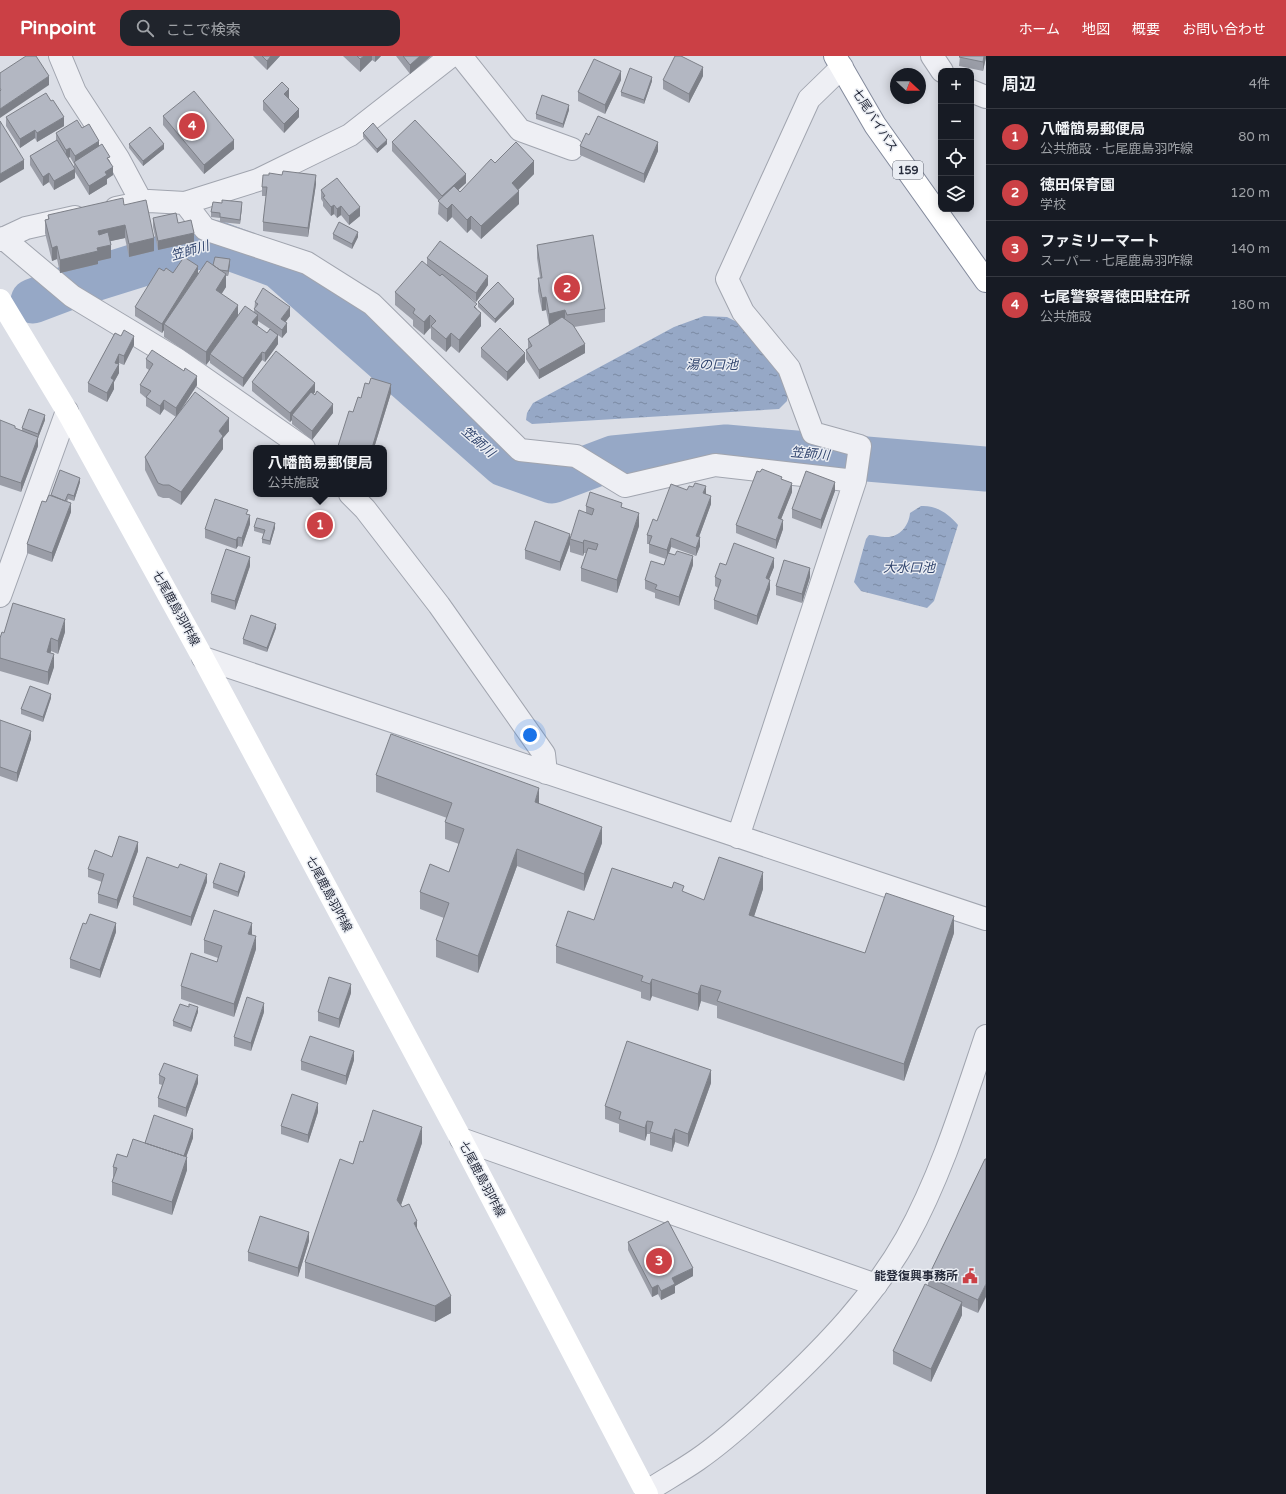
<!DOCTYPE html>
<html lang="ja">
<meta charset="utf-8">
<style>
:root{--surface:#171b24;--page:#20242c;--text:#f1f3f6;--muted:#9ea1a6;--line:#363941;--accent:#cb4045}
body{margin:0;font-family:"Varela Round","Noto Sans JP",sans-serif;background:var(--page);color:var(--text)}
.controls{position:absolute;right:12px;top:12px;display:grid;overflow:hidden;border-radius:8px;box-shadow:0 2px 10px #0003}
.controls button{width:36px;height:36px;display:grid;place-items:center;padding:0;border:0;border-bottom:1px solid var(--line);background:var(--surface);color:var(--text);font:20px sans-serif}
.compass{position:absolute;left:890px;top:12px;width:36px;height:36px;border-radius:50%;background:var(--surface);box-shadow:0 2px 10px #0003;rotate:112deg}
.you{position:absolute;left:530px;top:679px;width:14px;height:14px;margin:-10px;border:3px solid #fff;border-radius:50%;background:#1a73e8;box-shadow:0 0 0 6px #1a73e833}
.badge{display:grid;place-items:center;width:26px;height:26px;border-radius:50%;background:var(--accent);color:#fff;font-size:13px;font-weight:700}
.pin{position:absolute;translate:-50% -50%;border:2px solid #fff;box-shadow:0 1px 4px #0006}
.popup{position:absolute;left:253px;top:389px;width:134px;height:52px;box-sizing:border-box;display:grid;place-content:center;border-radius:8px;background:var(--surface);filter:drop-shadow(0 1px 3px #0005);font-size:13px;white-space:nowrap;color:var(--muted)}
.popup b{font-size:15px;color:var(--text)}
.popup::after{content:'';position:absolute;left:50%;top:100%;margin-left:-8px;border:8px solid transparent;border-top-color:var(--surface)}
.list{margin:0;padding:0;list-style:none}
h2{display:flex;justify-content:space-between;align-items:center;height:52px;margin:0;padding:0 16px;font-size:17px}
h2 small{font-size:13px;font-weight:400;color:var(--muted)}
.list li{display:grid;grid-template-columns:26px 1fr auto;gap:12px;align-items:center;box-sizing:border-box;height:56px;padding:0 16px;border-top:1px solid var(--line)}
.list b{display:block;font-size:15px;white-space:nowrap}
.list p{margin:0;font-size:13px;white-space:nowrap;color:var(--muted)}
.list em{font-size:13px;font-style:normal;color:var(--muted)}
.icon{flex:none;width:22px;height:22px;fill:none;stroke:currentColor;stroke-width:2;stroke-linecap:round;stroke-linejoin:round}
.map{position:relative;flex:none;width:986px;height:1438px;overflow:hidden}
header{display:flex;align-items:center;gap:24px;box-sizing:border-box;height:56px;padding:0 20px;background:var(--accent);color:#fff}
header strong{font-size:19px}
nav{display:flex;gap:22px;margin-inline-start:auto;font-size:14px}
.search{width:280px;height:36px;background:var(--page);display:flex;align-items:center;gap:10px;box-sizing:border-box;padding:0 14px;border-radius:12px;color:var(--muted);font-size:15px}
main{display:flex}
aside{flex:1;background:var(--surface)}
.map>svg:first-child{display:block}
.water{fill:url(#water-ripples)}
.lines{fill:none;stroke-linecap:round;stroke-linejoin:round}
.river{stroke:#96a8c6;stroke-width:45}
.minor-casing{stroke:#a1a5af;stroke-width:24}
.tertiary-casing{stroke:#a1a5af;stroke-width:24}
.trunk-casing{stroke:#838a9c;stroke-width:24}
.minor{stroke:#eeeff4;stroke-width:22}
.tertiary{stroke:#eeeff4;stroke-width:22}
.secondary{stroke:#fff;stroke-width:22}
.trunk{stroke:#fff;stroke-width:22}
.wall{fill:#9a9da7;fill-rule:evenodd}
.shaded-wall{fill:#7d8088}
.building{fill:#b3b7c2;stroke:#7d8088}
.labels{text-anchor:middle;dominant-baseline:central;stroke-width:3;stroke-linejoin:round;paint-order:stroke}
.shield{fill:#eaedf3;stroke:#616572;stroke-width:1}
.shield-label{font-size:11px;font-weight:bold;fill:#262b3b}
.street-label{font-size:12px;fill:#262b3b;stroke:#eaedf3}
.poi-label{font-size:12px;font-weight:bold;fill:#262b3b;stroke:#eaedf3;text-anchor:end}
.water-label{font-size:13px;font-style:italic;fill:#31456e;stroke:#eaedf3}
</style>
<header>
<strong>Pinpoint</strong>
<div class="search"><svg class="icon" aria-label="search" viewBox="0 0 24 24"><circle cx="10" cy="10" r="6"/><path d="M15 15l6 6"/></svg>ここで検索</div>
<nav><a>ホーム</a><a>地図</a><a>概要</a><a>お問い合わせ</a></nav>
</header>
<main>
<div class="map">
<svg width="986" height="1438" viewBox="0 0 986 1438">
<defs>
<pattern id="water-ripples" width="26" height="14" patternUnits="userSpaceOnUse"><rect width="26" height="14" fill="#96a8c6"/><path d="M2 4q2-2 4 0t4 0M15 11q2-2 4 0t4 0" fill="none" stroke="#7a89a2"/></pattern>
</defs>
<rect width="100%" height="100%" fill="#dbdee6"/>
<path class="water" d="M704 260 727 261 745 270 786 316 788 332 787 345 779 353 532 368 526 364 527 357 533 347 674 271Z
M921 450C936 449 949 458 958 469L934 545 927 552 861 535 854 526 866 483 869 479C875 479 880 481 885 481 899 482 909 470 910 457Z"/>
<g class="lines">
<path class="river" d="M33 245 78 228 187 194 216 187 279 210 504 408 552 425 613 402 726 391 986 413"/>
<g class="minor-casing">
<path id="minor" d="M60 0 75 36 118 102 142 147
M461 0 520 74 572 93
M932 0 942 15
M971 35 986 41
M185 147 205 173 307 207 372 248 520 394 576 400 625 430 715 409 855 425
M116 152 149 145 185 147 258 124 350 79 451 0
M3 182 72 240 178 304 304 392
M0 184 26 172 75 161
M350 438 365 453 439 549 544 698 546 717
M0 540 67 355
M203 602 986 863
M738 781 855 425 860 390 813 377 789 312 743 256 727 223 809 43 842 11
M461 1083 876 1229"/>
</g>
<g class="tertiary-casing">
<path id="tertiary" d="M646 1436C663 1425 681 1415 697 1404 726 1384 753 1359 778 1335 826 1290 873 1241 906 1183 941 1120 963 1048 986 980"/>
</g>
<g class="trunk-casing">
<path id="trunk" d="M835 0 875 69 986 225"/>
</g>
<use href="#minor" class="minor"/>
<use href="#tertiary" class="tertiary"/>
<path class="secondary" d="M0 244 67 355 203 602 461 1083 647 1438"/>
<use href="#trunk" class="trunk"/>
</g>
<path class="wall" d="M253 0H280L267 14Z
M343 0H381L375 6 372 4 360 16Z
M396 0H431L410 18Z
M960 0H986L983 15 959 10Z
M703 20 689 47 663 33V24Z
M621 24 605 58 578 45V36Z
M652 25 644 48 621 40V36Z
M289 42 299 61 284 77 263 54V45Z
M569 54 563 72 536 63V58Z
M163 60 234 93 204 118 163 69Z
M6 61 64 70 37 86 35 82 20 92 6 70Z
M56 77 99 90 110 105 113 119 107 123V128L89 139 75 116V122L54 134 49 126 43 130 30 109V100L56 85ZM70 101 74 108V112L68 102Z
M363 77 387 88 377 97 363 81Z
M589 79 658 95 644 127 580 99V90Z
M392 86 466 127 458 134 460 136 495 107 534 118 518 134 519 148 481 183 471 173 467 177 452 161 447 166 438 158 439 145 392 95Z
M129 88 164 93 143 110 129 92Z
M269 119H282L316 128 308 181 263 175V166L266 140H262V131Z
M321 134 360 160 349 169 341 159 337 162 334 158 331 160 323 150V146L321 143Z
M124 149 154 195 129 201 125 182 110 185 111 202 98 205V208L60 217 57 203 52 205 45 177V164L48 163V159Z
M242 150 240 168 220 166V162L211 161V156Z
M153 162 178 167 194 186 158 194 153 171Z
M333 178 358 181 352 193 333 183Z
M537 189 605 253V266L574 271 585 297 539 323 526 303V294L528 293V283L549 269 546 254 542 255 538 235V222H540L537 202Z
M427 202 488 229 476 246 468 240 477 253 481 270 459 297 451 290 446 296 431 283V273L430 272 424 279 413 270V264L395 249V236L427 209Z
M230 208 228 220H226V231L221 238 238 260 254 256 255 246 290 260 285 266 287 276 282 282 278 279V288L265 306 262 304 243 331 210 307V304L206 309 164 281V274L162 277 135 260V251L164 215 173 217 198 218 213 209ZM258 265 270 273 267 277 256 270 258 268Z
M478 246 514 248 495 267 478 251Z
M115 277 134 289 124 309 119 307V317L114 326V333L107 346 88 336V327Z
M481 292 525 306 507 325 481 301Z
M146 303 197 329 180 356 229 375 223 382V393L181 449 169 442H163L158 440 145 414V401L176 361 164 353 160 359 146 350V342L140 337V329L149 314 146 312Z
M252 326 315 336 313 338 333 357 312 384 292 368V364L290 366 252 335Z
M391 337 374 392H338V390L353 356 361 342Z
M45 364 38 382V390L21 436 0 429V365L15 373 22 375V372Z
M782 423 792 436 781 463 783 473 776 493 736 477V469Z
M80 426 74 445 68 443 67 446 71 456 52 506 27 497V488L46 446Z
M687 434 706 438 711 448 699 481 700 490 696 500 671 491 669 497 693 509 679 550 655 542V537L645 533V524L664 509 666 503 649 497V488H647V479Z
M835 435 821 473 792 462V453Z
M586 450 622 451 639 470 617 537 581 525V512L586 497H584L583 500 570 496V488L560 515 525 503V494L570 481 586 457Z
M248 459 250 468 242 491 238 490 236 493 205 482V473Z
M254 471 275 472 270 489 262 487V483L264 478 254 475Z
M726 509 774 511 769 523 770 533 757 569 714 553V544L718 532 715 530V521Z
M250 510 235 554 211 546V538Z
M810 521 802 547 776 539V530Z
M276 572 267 596 243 588V583Z
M65 576 58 598 51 595 50 597 54 611 48 629 0 615V582L4 577Z
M51 642 43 666 21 658V653Z
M0 664 31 683 17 726 0 720Z
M376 719 539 748 602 787 584 835 517 810 478 917 436 901V884L444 862 420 853V836L449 816 459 788 445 783V766L447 762 376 736Z
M138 795 117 853 98 847V838L102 826 88 821V813Z
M178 812 207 826 191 870 133 849V841Z
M245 820 238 841 213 832V827Z
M763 833 754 860 865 897 954 877 904 1025 717 962V950L701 945 698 955 652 940 650 945 641 942V936L556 907V890L594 864 684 836 704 844Z
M86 868 116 876 100 922 70 912V903Z
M252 879 256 893 234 961 181 943V930L217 906 218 902 204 897V884Z
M351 937 339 972 318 965V956Z
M198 956 191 976 173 970V965Z
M264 956 251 995 234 990V981Z
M354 1004 346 1029 301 1014V1005Z
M159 1019 198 1027 186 1061 158 1051V1042L162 1029 159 1028Z
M711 1027 688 1091 675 1086 672 1096 650 1089V1078H647L645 1085 619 1076V1068L605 1063V1050Z
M318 1056 308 1087 281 1078V1070Z
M193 1082 186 1101 187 1114 172 1159 112 1139V1126L113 1122V1111L127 1101 145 1087Z
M363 1086 422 1087 401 1149 417 1174 451 1257 435 1266 305 1222V1206Z
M985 1103 978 1257 962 1250V1259L931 1326 893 1308V1295L928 1230V1221Z
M309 1185 298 1221 248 1205V1196Z
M628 1186 693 1220 675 1230V1237L661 1244 658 1238 652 1241 628 1194Z"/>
<path class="shaded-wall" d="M271 0H280L267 14V5Z
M364 0H372V4L360 16V3Z
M375 0H381L375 6Z
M420 0H431L410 18V9Z
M984 0H986V2L983 15V6Z
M703 11V20L689 47V38Z
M621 15V24L605 58V49Z
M49 20V29L0 62V53Z
M652 21V25L644 48V44Z
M289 33V42L284 47V38Z
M569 49V54L563 72V68Z
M299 53V61L284 77V68Z
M64 61V70L37 86V77Z
M35 74V82L20 92V83Z
M234 84V93L204 118V109Z
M387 84V88L377 97V93Z
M99 85V94L75 107V100Z
M658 86V95L644 127V118Z
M164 88V93L143 110V105Z
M70 92V101L66 103V94Z
M24 104V113L0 127V118Z
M534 105V118L512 140V127Z
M113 111V119L107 123V128L89 139V130L105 116Z
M75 113V122L54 134V125Z
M49 117V126L43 130V121Z
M466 118V127L442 149V140Z
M316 119V128L308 181V172Z
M519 135V148L481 183V170Z
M242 146V150L240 168V164Z
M452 148V161L447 166V153Z
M334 149V158L331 160V151Z
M341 150V159L337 162V153Z
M360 151V160L349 169V160Z
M471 160V173L467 177V164Z
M125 169V182L98 188V175Z
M358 176V181L352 193V188Z
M194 177V186L158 194V185Z
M154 182V195L129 201V188Z
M111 189V202L98 205V208L60 217V204L97 192Z
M57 190V203L52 205V192Z
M230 203V208L228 220V215Z
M198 210V218L164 268V274L162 277V268Z
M226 218V231L216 247V234Z
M488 220V229L476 246V237Z
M546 241V254L542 255V242Z
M514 243V248L495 267V263Z
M238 249V262L210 298V304L206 309V296Z
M290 251V260L281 272V263Z
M565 254V267L549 271V258Z
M481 257V270L459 297V284Z
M258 259V268L252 275V266Z
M430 259V272L424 279V266Z
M287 267V276L282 282V274Z
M451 277V290L446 296V283Z
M278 279V288L265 306V297Z
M134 280V289L124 309V300Z
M585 288V297L539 323V314Z
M262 296V304L243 331V322Z
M525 297V306L507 325V316Z
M119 298V317L114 326V333L107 346V337L115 307Z
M197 320V329L176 361V352Z
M315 327V336L295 361 292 359V364L290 366V357Z
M391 328V337L374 392H372Z
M164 344V353L160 359V350Z
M333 348V357L312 384V375Z
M45 359V364L38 382V378Z
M229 362V375L223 382V393L181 449V436L219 375Z
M38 381V390L21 436V427Z
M80 422V426L74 445V440Z
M835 426V435L821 473V464Z
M792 427V436L778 471V462Z
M706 430V439L703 437Z
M711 440V448L696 489V480Z
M71 447V456L52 506V497Z
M639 457V470L617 537V524Z
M250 459V468L242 491V482Z
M783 464V473L776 493V484Z
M275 467V472L270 489V485Z
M570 478V488L560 515V506Z
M238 481V490L236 493V484Z
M700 481V490L696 500V492Z
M671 482V491L667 503V494Z
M584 484V497L583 500V487Z
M693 500V509L679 550V541Z
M250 501V510L235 554V545Z
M774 502V511L766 531V522Z
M810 512V521L802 547V538Z
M770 524V533L757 569V560Z
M65 563V576L58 598V585Z
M276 568V572L267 596V592Z
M51 582V595L47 609V596Z
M54 598V611L48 629V616Z
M51 638V642L43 666V661Z
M31 675V683L17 726V717Z
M539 732V749L535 746Z
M602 771V787L584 835V818Z
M138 786V795L117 853V844Z
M517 793V810L478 917V900Z
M245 816V820L238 841V836Z
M763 816V833L749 876V859Z
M207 818V826L191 870V861Z
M954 860V877L904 1025V1008Z
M116 867V876L100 922V914Z
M252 867V880L248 878Z
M256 880V893L234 961V948Z
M652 923V940L650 945V928Z
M351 928V937L339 972V963Z
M701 929V945L698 955V938Z
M264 947V956L251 995V987Z
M198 951V956L191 976V972Z
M354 995V1004L346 1029V1020Z
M711 1014V1027L688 1091V1078Z
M198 1019V1027L186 1061V1052Z
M318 1047V1056L308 1087V1079Z
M647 1065V1078L645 1085V1072Z
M422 1071V1087L397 1161V1144Z
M193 1073V1082L183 1110V1101Z
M675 1073V1086L672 1096V1083Z
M187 1101V1114L172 1159V1146Z
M417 1165V1182L414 1167Z
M309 1176V1185L298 1221V1212Z
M693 1212V1220L675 1230V1237L661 1244V1235L672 1222Z
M986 1228V1241L978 1257V1244Z
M658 1229V1238L652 1241V1232Z
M451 1240V1257L435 1266V1250Z
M962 1246V1259L931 1326V1313Z"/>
<path class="building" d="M26 0H36L49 20 0 53V35L1 34 0 32V17Z
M262 0H271L267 5Z
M357 0H364L360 3Z
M403 0H420L410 9Z
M675 0H681L703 11 689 38 663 24Z
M960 0H984L983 6 959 1Z
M594 3 621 15 605 49 578 36Z
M630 12 652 21 644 44 621 36Z
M282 26 289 33 284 38 299 53 284 68 263 45Z
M194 35 234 84 204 109 163 60Z
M46 37 51 45 53 44 64 61 37 77 35 74 20 83 6 61Z
M542 39 569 49 563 68 536 58Z
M598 60 658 86 644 118 580 90 586 77 589 79Z
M77 64 82 72 89 68 99 85 75 100 70 92 66 94 56 77Z
M415 64 466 118 442 140 392 86Z
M0 65 24 104 0 118Z
M373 67 387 84 377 93 363 77Z
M150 71 164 88 143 105 129 88Z
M57 84 75 113 54 125 49 117 43 121 30 100Z
M516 86 534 105 512 127 519 135 481 170 471 160 467 164 452 148 447 153 438 145 454 130 460 136 491 103 495 107Z
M102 88 110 101 107 102 113 111 105 116 107 119 89 130 74 106Z
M283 115 316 119 308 172 263 166 267 131H262L263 119H269V117L282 119Z
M337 122 360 151 349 160 341 150 337 153 334 149 331 151 323 141 325 140 321 134Z
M123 142 124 149 146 144 154 182 129 188 125 169 98 175 99 179 108 176 111 189 97 192 98 195 60 204 57 190 52 192 45 164 49 163 48 159Z
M222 144 242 146 240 164 220 161V157L211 156 213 146 222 147Z
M176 157 178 167 191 164 194 177 158 185 153 162Z
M339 166 358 176 352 188 333 178Z
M593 179 605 253 567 259 565 254 549 258 546 241 542 242 538 222H542L537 189Z
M440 185 488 220 476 237 427 202Z
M184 201 198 210 162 268 135 251 159 212 164 215 166 212 173 217Z
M215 201 230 203 228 215 220 214 213 209Z
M207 205 226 218 216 234 238 249 206 296 164 268Z
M422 205 440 220 442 218 477 248 474 251 481 257 459 284 451 277 446 283 431 270 436 265 430 259 424 266 413 257 415 253 395 236Z
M498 226 514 243 495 263 478 246Z
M263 232 290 251 281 263 287 267 282 274 254 253 258 248 255 246Z
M245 250 258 259 252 266 267 277 270 273 278 279 265 297 262 296 243 322 210 298Z
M562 261 573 269 585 288 539 314 526 294 532 290 528 283Z
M500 272 525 297 507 316 481 292Z
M124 274 134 280 124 300 119 298 115 307 119 308 111 322 114 324 107 337 88 327 115 277 121 280Z
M152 294 184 315 185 312 197 320 176 352 164 344 160 350 146 341 151 335 140 329 153 308 146 303Z
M276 295 315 327 290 357 252 326Z
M371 322 391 328 372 392H346L338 390 349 355 353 356 358 341 361 342 365 327 369 328Z
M317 335 333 348 312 375 292 359 311 336 315 339Z
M195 336 229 362 219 375 223 380 181 436 169 429H163L158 427 145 401Z
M29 353 45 359 38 378 22 372Z
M0 364 15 370V372L38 381 21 427 0 420Z
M762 413 782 421 781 423 792 427 778 462 783 464 776 484 736 469 757 415 760 416Z
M60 414 80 422 74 440 68 438 65 445 51 439Z
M806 415 835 426 821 464 792 453Z
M695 427 706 430 703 437 711 440 696 480 700 481 696 492 671 482 667 494 649 488 652 480 647 479 653 463 657 465 671 428 687 434 689 430 693 431Z
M590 436 622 447 621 451 639 457 617 524 581 512 588 492 596 494 598 488 584 484 583 487 570 483 579 454 592 459 594 453 586 450Z
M49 439 71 447 52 497 27 488 42 445 46 446Z
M215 443 248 454 246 458 250 459 242 482 238 481 236 484 205 473Z
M257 462 275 467 270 485 262 483 265 474 254 471Z
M535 465 570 478 560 506 525 494Z
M734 487 774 502 766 522 770 524 757 560 714 544 721 524 715 521 720 507 726 509Z
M226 493 250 501 235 545 211 538Z
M677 495 693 500 679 541 655 533 657 529 645 524 651 505 664 509 668 497 675 499Z
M784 504 810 512 802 538 776 530Z
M13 547 65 563 58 585 51 582 47 596 54 598 48 616 0 602V582L2 576 4 577Z
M251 559 276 568 267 592 243 583Z
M30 630 51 638 43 661 21 653Z
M0 664 31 675 17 717 0 711Z
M391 678 539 732 535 746 602 771 584 818 517 793 478 900 436 884 449 847 420 836 430 808 449 816 464 773 445 766 452 747 376 719Z
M119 780 138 786 117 844 98 838 104 818 88 813 95 794 112 801Z
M147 801 178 812 180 808 207 818 191 861 133 841Z
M719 801 763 816 749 859 865 897 886 837 954 860 904 1008 717 945 721 935 701 929 698 938 652 923 650 928 641 925 643 920 556 890 568 855 594 864 612 812 672 832 674 826 684 830 682 835 704 844Z
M220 807 245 816 238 836 213 827Z
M214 854 252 867 248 878 256 880 234 948 181 930 191 897 217 906 222 890 204 884Z
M90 858 116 867 100 914 70 903 83 867 86 868Z
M329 921 351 928 339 963 318 956Z
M247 941 264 947 251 987 234 981Z
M180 948 189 951V948L198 951 191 972 173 965Z
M310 980 354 995 346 1020 301 1005Z
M627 985 711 1014 688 1078 675 1073 672 1083 650 1076 653 1066 647 1065 645 1072 619 1063 621 1056 605 1050Z
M164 1007 198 1019 186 1052 158 1042 165 1022 159 1019Z
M292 1038 318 1047 308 1079 281 1070Z
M373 1054 422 1071 397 1144 402 1151 409 1148 417 1165 414 1167 451 1240 435 1250 305 1206 340 1103 353 1108 360 1085 363 1086Z
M154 1059 193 1073 184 1100 145 1087Z
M133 1083 187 1101 172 1146 112 1126 117 1112 113 1111 117 1098 127 1101Z
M985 1103H986V1228L978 1244 928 1221Z
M260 1160 309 1176 298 1212 248 1196Z
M668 1165 693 1212 672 1222 675 1228 661 1235 658 1229 652 1232 628 1186Z
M925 1228 962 1246 931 1313 893 1295Z"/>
<defs>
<g id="civic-bare" transform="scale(1.2)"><path d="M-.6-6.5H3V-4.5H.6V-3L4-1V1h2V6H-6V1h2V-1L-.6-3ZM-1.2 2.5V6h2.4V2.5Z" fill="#cb4045" stroke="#eaedf3" stroke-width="2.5" paint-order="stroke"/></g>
</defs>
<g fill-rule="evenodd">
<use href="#civic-bare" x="970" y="1220"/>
</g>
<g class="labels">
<rect class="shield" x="893" y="105" width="30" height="18" rx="3"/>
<g class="shield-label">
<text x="908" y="114">159</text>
</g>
<g class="street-label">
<text transform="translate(875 64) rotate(57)">七尾バイパス</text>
<text transform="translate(176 552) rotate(61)">七尾鹿島羽咋線</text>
<text transform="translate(329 838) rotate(62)">七尾鹿島羽咋線</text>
<text transform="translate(482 1123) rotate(62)">七尾鹿島羽咋線</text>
</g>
<g class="poi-label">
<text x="958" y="1220">能登復興事務所</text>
</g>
<g class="water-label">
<text transform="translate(190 195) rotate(-16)">笠師川</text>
<text x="712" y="309">湯の口池</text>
<text transform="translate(478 386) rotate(41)">笠師川</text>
<text transform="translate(810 398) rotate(5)">笠師川</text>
<text x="909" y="512">大水口池</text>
</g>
</g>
</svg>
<div class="controls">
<button>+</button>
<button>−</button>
<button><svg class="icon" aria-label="locate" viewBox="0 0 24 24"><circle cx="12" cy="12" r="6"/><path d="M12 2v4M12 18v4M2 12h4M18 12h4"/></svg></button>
<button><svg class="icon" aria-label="layers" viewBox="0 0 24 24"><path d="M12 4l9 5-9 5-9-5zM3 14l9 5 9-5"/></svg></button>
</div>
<svg class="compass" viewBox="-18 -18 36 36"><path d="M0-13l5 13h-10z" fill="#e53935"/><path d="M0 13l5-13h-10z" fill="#9ea1a6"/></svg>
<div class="you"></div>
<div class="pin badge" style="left:320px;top:469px">1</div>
<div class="popup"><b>八幡簡易郵便局</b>公共施設</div>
<div class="pin badge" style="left:567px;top:232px">2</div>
<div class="pin badge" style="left:659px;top:1205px">3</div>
<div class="pin badge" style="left:192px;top:70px">4</div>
</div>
<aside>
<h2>周辺<small>4件</small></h2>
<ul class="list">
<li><span class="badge">1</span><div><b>八幡簡易郵便局</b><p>公共施設 · 七尾鹿島羽咋線</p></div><em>80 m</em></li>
<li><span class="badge">2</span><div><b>徳田保育園</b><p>学校</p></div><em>120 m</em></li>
<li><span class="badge">3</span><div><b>ファミリーマート</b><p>スーパー · 七尾鹿島羽咋線</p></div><em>140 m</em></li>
<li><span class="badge">4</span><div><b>七尾警察署徳田駐在所</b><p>公共施設</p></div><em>180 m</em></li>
</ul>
</aside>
</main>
